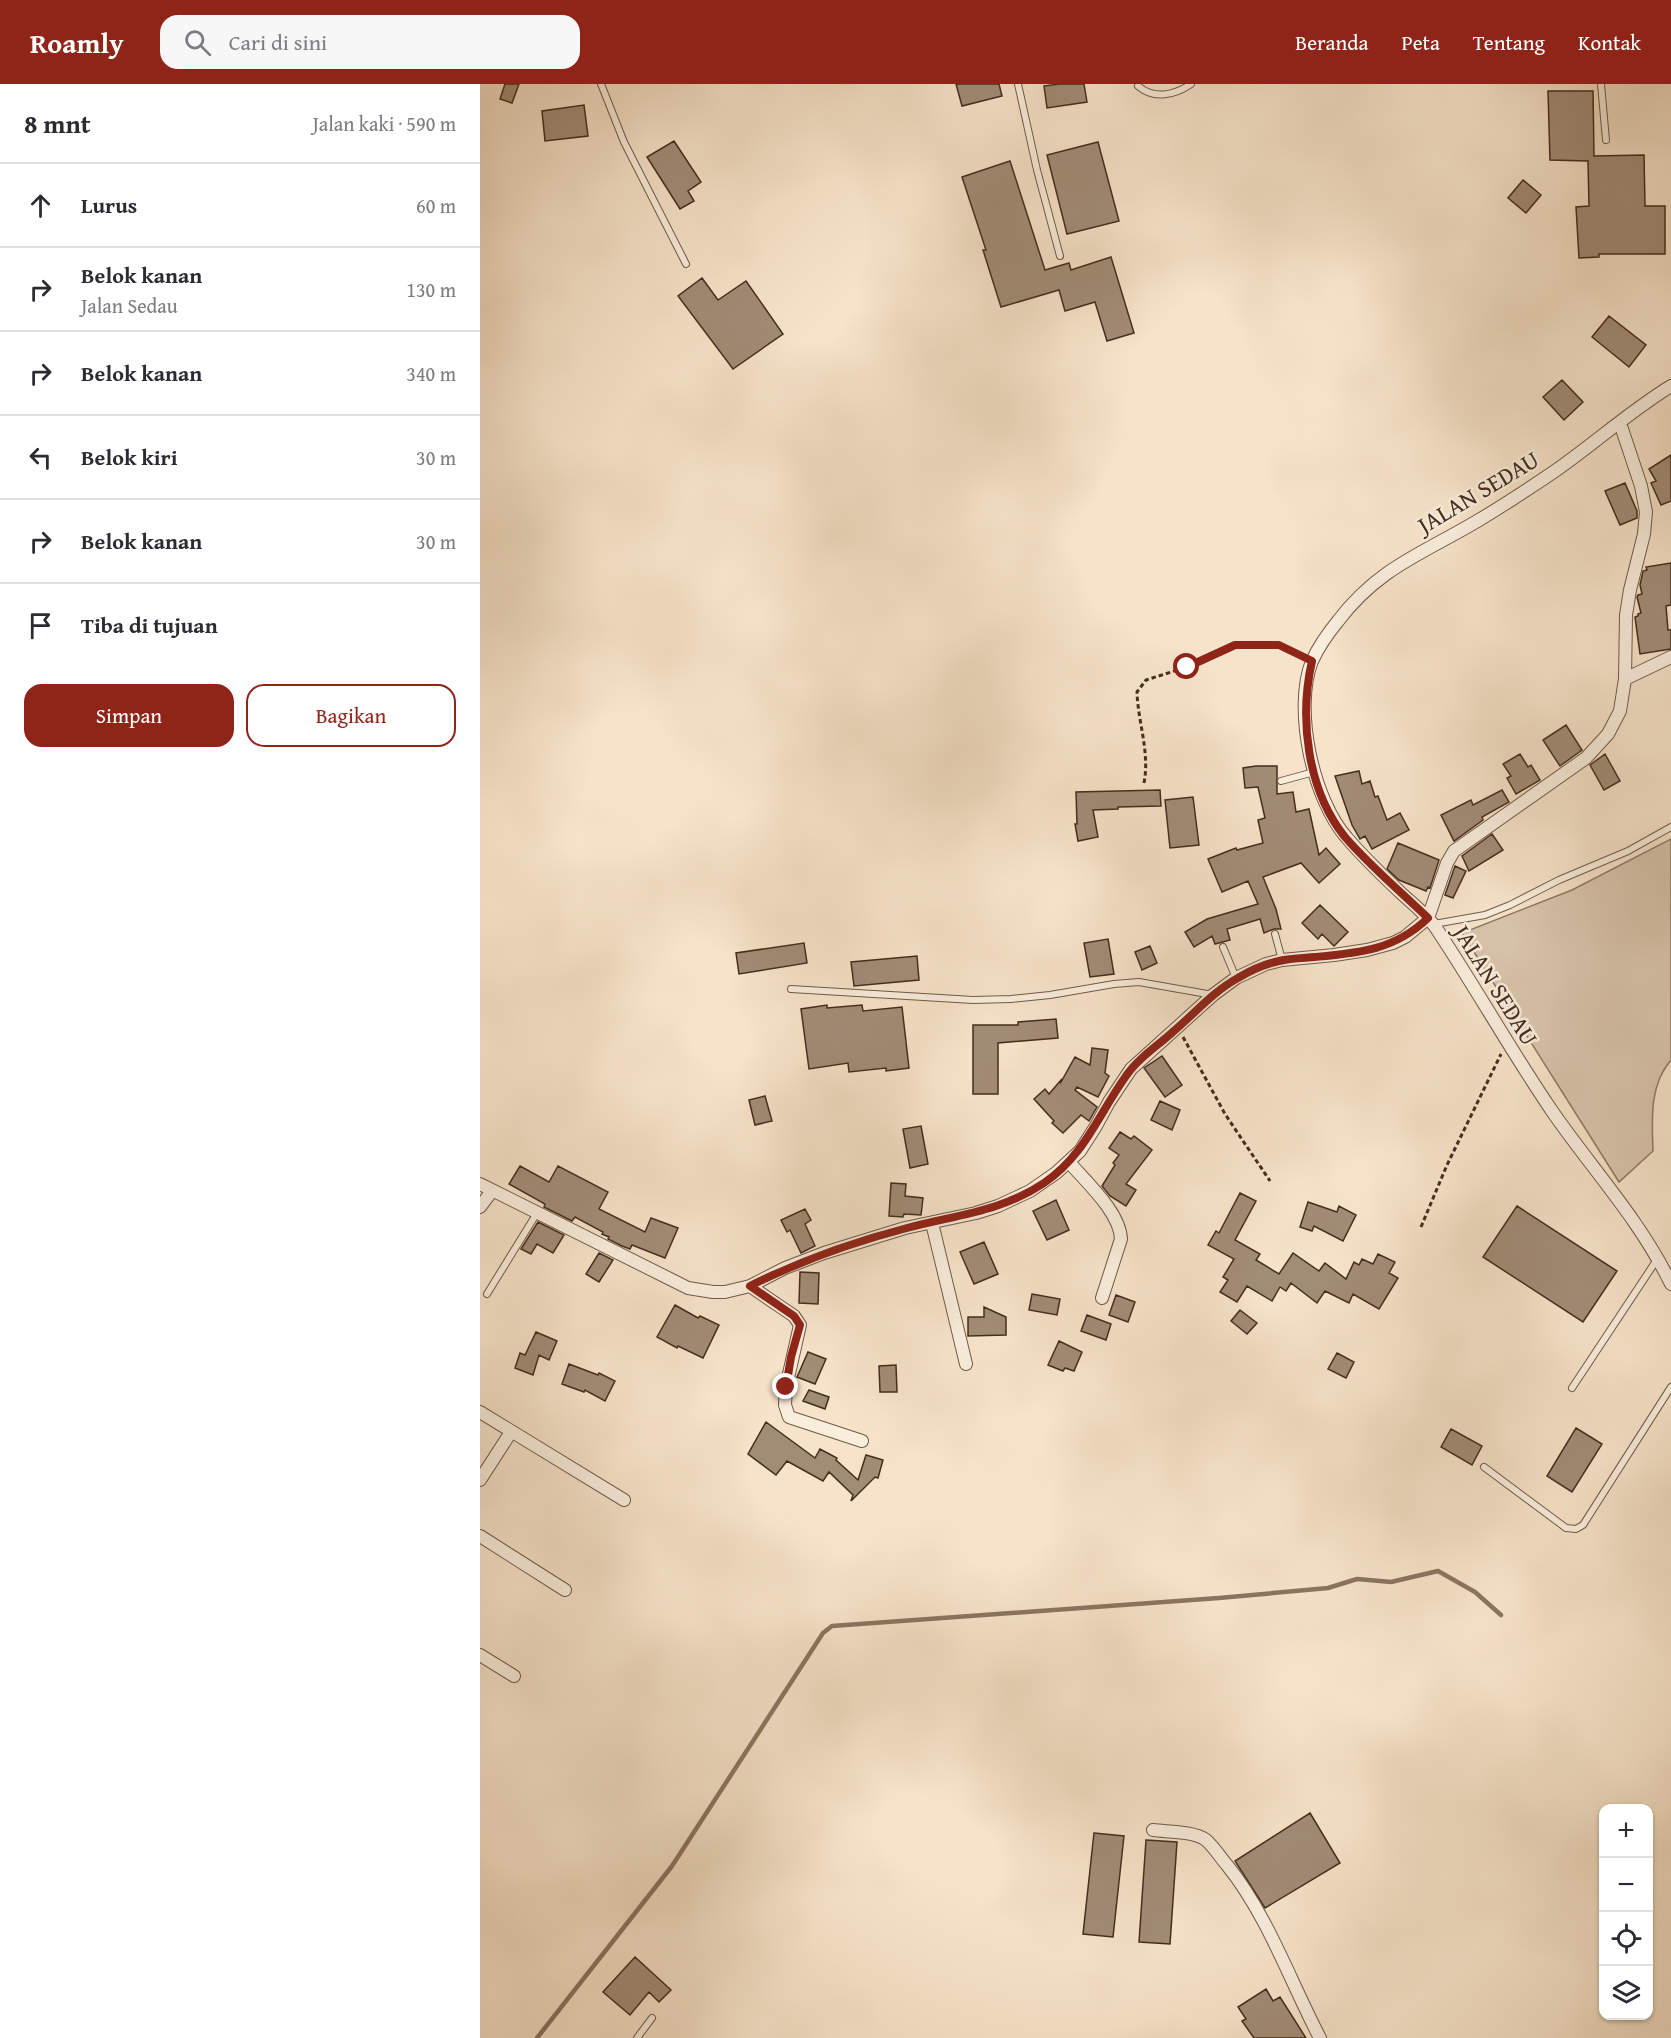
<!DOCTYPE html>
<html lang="id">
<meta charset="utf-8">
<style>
:root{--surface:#fff;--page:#f7f7f7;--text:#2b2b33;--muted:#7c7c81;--line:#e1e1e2;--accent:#8f2418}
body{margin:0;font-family:"Gentium Book Plus",serif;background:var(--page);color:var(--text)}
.controls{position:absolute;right:18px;bottom:18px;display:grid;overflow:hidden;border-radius:12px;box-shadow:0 2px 4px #0004}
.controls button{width:54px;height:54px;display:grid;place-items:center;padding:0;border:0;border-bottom:2px solid var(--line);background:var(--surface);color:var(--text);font:30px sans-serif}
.stop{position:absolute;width:18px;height:18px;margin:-14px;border:4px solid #8f2418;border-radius:50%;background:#fff}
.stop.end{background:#8f2418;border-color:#fff;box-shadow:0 2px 6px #0008}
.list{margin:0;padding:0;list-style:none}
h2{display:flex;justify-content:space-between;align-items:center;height:78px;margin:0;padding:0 24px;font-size:26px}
h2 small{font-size:20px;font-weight:400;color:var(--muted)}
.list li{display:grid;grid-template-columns:39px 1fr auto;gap:18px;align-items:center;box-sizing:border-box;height:84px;padding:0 24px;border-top:2px solid var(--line)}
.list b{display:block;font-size:22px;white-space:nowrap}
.list p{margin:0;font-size:20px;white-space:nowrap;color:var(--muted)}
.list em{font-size:20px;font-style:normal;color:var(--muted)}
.actions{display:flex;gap:12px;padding:18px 24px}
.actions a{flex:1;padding:14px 0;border:2px solid var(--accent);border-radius:18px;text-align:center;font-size:21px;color:var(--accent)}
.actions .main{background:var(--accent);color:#fff}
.icon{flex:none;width:33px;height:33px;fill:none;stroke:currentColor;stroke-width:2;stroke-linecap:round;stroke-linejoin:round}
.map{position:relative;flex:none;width:1191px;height:1954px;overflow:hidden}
header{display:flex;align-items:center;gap:36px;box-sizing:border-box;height:84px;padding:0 30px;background:var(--accent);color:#fff}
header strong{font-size:28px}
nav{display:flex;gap:33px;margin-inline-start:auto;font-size:21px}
.search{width:420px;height:54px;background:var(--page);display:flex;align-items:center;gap:15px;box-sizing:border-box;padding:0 21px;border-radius:18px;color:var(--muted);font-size:22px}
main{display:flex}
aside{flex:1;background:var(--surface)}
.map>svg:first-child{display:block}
.green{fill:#d8c4ac;stroke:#8e7864;stroke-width:1.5}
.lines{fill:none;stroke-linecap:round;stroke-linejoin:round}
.stream{stroke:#8a7561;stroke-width:4.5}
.building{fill:#a18c76;stroke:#442d1d;stroke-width:1.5}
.service-casing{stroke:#705a48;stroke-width:8}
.minor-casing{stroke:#705a48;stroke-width:14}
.path{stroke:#442d1d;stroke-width:3;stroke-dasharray:4.5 3;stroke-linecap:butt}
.service{stroke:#f9eddc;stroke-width:6}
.minor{stroke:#f9eddc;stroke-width:12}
.route{stroke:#8f2418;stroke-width:8}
.labels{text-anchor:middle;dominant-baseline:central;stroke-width:5;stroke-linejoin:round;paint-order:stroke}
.street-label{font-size:24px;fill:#442d1d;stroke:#f9eddc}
</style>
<header>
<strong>Roamly</strong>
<div class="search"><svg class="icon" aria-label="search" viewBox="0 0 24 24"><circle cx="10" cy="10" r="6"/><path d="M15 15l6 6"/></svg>Cari di sini</div>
<nav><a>Beranda</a><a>Peta</a><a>Tentang</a><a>Kontak</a></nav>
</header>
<main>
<aside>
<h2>8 mnt<small>Jalan kaki · 590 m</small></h2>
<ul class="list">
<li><svg class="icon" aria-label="ahead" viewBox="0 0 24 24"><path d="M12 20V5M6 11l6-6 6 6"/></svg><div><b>Lurus</b></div><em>60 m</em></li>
<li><svg class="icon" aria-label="right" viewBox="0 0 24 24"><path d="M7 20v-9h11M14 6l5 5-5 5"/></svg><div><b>Belok kanan</b><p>Jalan Sedau</p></div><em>130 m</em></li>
<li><svg class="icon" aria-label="right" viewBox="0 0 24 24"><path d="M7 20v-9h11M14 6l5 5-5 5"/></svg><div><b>Belok kanan</b></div><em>340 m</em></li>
<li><svg class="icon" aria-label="left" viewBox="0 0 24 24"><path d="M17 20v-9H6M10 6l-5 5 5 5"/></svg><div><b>Belok kiri</b></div><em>30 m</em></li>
<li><svg class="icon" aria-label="right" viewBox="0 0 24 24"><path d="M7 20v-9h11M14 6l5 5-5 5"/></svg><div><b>Belok kanan</b></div><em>30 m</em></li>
<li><svg class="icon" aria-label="arrive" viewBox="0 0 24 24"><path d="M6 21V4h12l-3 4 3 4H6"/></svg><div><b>Tiba di tujuan</b></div></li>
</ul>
<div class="actions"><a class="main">Simpan</a><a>Bagikan</a></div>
</aside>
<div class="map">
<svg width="1191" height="1954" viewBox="0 0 1191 1954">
<rect width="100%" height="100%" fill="#f6e3c9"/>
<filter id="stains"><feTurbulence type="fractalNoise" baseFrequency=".00333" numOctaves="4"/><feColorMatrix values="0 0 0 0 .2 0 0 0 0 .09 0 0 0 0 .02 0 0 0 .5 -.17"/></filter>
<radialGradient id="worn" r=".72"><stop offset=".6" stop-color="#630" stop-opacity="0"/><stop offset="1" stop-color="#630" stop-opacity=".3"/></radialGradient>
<path class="green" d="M1191 755V976C1169 1001 1172 1036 1173 1067L1139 1098 982 849 1092 806Z"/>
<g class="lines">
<path class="stream" d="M57 1954 192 1782 343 1549 352 1542 739 1514 848 1504 877 1495 911 1498 958 1487 995 1508 1021 1531"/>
</g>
<path class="building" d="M25 0H39L32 19 20 15Z
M476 0H519L522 12 482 22Z
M580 0H604L607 18 567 24 564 2Z
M1068 7H1113L1114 72 1164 71 1165 122H1185V170H1119V173L1099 174 1096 123 1109 122 1108 77 1070 76Z
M104 21 108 52 65 57 62 27Z
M194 57 221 98 208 107 214 117 200 125 167 73Z
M618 58 639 137 587 150 567 71Z
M530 77 565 186 589 179 591 186 631 173 654 249 627 257 615 218 585 227 579 206 521 223 503 166H506L482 93Z
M1043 96 1061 111 1046 129 1028 114Z
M222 194 238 216 266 197 303 250 253 285 198 212Z
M1129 232 1166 261 1149 283 1112 253Z
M1082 296 1103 318 1084 336 1063 313Z
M1191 371V417L1181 421 1171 399 1176 397 1169 385Z
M1145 399 1157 427V434L1140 441 1125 407Z
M1191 479V521L1186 522 1188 546H1191V565L1160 570 1155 533 1158 532V530L1161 529 1157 513 1158 511 1162 510 1160 501 1163 487 1167 486 1166 483Z
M1086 641 1102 666 1080 682 1063 656Z
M1040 670 1048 683 1051 681 1060 696 1036 710 1027 694 1031 692 1023 680Z
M1125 670 1140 697 1124 706 1110 681Z
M776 682H797V710L813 708 816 728 829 725 839 771 846 764 860 780 839 799 821 779 783 793 796 825 801 845H794L784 849 780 835 747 845 750 856 735 860 732 852 714 863 705 848 727 835 778 820 768 797 742 808 728 775 756 764 757 766 783 759 778 736 785 734 778 703 765 704 763 684Z
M879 687 882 700 890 697 895 713 898 712 907 736 920 729 929 746 892 765 885 752 880 755 872 741 855 692Z
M680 706 681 722 638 723V725L613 726 618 753 598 757 595 740H597L596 708Z
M1022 706 1029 718 1002 733 1003 736 974 757 961 731 991 716 993 721Z
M713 713 719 761 690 764 685 716Z
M1012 750 1023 766 989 787 982 772Z
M918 759 959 776 950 804 948 803 946 807 919 796 907 785Z
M975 782 986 787 973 814 965 811Z
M840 821 868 848 854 862 842 850 838 855 822 839Z
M628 855 634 890 610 893 604 859Z
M324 859 327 879 259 890 256 869Z
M670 862 677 879 662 886 655 868Z
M437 872 439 896 374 902 371 878Z
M347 921V924L382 921 383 927 422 923 429 984 406 987V984L369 988 368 979 329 985 321 925Z
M576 935 578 954 518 959V1010H493V941H538V938Z
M612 964 628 966 625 989 629 992 618 1013 597 1003 595 1006 617 1023 609 1037 601 1031 583 1049 572 1039 574 1037 554 1015 565 1005 569 1010 581 996V998L595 973 610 981Z
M682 972 702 1001 685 1013 664 984Z
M285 1012 292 1037 275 1041 269 1016Z
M680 1017 700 1026 692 1046 671 1036Z
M441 1042 448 1080 430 1084 423 1045Z
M640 1048 651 1055 654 1052 672 1066 646 1100 656 1106 646 1122 630 1112 622 1102 635 1081 633 1079 639 1071 629 1064Z
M40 1082 69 1098 78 1082 128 1108 119 1125 165 1148 171 1134 198 1144 185 1174 152 1161 150 1165 142 1162 128 1155 129 1153 122 1150 123 1148 95 1133 92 1137 64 1123 65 1120 29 1100Z
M411 1099 426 1100 425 1112 443 1114 441 1131 424 1130 423 1133 409 1132Z
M760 1109 776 1117 755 1156 780 1170 776 1176 799 1190 813 1169 839 1187 845 1179 866 1195 874 1178 879 1181 882 1175 893 1180 898 1170 915 1178 909 1189 918 1194 899 1225 873 1210 869 1219 845 1207 837 1219 811 1199 806 1207 800 1203 792 1217 767 1202 757 1218 740 1208 748 1196 743 1193 754 1175 728 1161 736 1147 739 1149Z
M576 1116 589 1146 567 1156 553 1127Z
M828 1118 857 1128 859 1122 876 1131 863 1157 834 1142 832 1147 820 1143Z
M1037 1122 1137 1187 1103 1238 1003 1173Z
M325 1125 331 1136 325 1140 335 1162 321 1169 310 1146 307 1148 301 1136Z
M58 1138 84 1151 73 1169 57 1160 51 1170 41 1165Z
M504 1158 518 1190 494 1200 480 1168Z
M119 1169 133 1176 119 1198 106 1190Z
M320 1188 339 1189 338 1220 319 1219Z
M552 1210 580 1215 577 1231 549 1226Z
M636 1211 655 1218 648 1238 629 1231Z
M195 1221 218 1234 220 1232 239 1241 223 1274 198 1262 197 1264 177 1253Z
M504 1223 526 1233V1251L488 1252V1233H504Z
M760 1226 777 1239 767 1250 751 1237Z
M607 1231 631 1240 626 1256 601 1247Z
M56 1248 77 1257 69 1276 59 1271 53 1291 35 1284 40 1269 45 1271Z
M579 1257 602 1268 594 1287 585 1284 583 1287 568 1281Z
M328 1268 346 1275 335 1300 317 1293Z
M857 1269 874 1278 866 1294 848 1285Z
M89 1280 118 1291 119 1289 135 1297 125 1317 105 1306 104 1308 82 1300Z
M416 1281 417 1308H400L399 1282Z
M329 1306 349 1313 345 1325 323 1317Z
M286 1338 335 1374 340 1365 357 1374 356 1376 378 1396 386 1371 403 1376 398 1394 395 1393 371 1417 373 1411 349 1388 343 1397 307 1377 296 1391 268 1370Z
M1096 1344 1122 1360 1092 1408 1067 1392Z
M971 1345 1002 1362 992 1381 961 1363Z
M830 1729 860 1779 785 1824 755 1777Z
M614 1749 644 1752 633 1853 603 1850Z
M666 1756 697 1758 690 1860 659 1858Z
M155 1873 191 1906 179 1918 169 1908 150 1931 123 1908Z
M786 1905 793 1917 800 1913 826 1954H774L762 1937 766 1935 758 1923Z"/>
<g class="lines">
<g class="service-casing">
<path id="service" d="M121 0 144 58 206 180
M538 0 557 86 580 172
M1121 0 1126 56
M658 2C674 16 695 11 711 0
M801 697 834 688
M954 840 1005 831 1030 821 1079 796 1148 767 1191 743
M795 850 802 876
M743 863 756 894
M311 905 493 916 531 915 570 911 634 900 659 898 733 911
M7 1210 57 1129
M1092 1304 1178 1174
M1004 1383 1086 1444 1096 1445 1103 1441 1191 1303
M157 1954 172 1934"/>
</g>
<g class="minor-casing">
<path id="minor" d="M1191 302C1150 327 1114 360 1075 387 1050 404 1024 421 999 436 944 469 899 483 858 537 849 548 838 564 832 577 813 625 833 716 867 754 884 774 903 792 922 810 933 820 947 831 956 844 996 904 1031 967 1072 1027 1112 1085 1160 1136 1191 1200
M1145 595 1191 573
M589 1078C606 1098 640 1128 641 1155L622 1214
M0 1100 208 1204 233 1208H245L270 1202 305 1184 344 1169 425 1144 496 1129 518 1122 550 1107 576 1089 600 1067 616 1042 629 1018 651 985 733 911 756 894 786 880 802 876 854 871 887 866 913 859 925 853 948 834 967 779 974 767 1106 674 1128 650 1140 627 1145 595 1146 531 1150 506 1164 450 1166 428 1161 402 1140 339
M0 1123 12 1107
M452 1139 486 1280
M270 1202 314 1232 320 1241 306 1303 305 1321 309 1333 382 1357
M0 1328 144 1416
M0 1396 31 1348
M0 1452 85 1506
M0 1571 34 1592
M673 1746C688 1748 713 1747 726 1756 734 1763 740 1773 747 1781 788 1832 810 1897 840 1954"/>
</g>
<path class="path" d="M664 699C670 668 658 639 657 608L666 596 707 583 755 561H799L820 571
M703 953 745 1030 790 1097
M941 1143 967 1081 1021 970"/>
<use href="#service" class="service"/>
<use href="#minor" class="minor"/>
</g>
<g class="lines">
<path class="route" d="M306 1303 311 1273 320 1241 314 1232 270 1202C320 1177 373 1158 427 1144 475 1131 521 1128 564 1099 605 1071 618 1031 646 992 658 974 679 961 695 946 716 928 734 907 758 894 771 886 785 880 799 877 811 874 824 874 835 873 879 869 915 866 948 834 920 807 890 782 865 753 827 706 819 634 832 577L799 561H755L707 583"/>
</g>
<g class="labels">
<g class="street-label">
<text transform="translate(998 408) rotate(-31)">JALAN SEDAU</text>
<text transform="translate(1016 901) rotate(58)">JALAN SEDAU</text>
</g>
</g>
<rect width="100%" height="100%" filter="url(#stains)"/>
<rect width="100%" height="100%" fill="url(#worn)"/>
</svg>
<div class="controls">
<button>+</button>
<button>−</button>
<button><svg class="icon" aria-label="locate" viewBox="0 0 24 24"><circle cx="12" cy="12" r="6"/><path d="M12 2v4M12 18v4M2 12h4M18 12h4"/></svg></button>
<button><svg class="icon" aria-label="layers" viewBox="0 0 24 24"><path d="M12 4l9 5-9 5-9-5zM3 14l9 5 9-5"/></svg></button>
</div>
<div class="stop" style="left:707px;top:583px"></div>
<div class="stop end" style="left:306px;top:1303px"></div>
</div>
</main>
